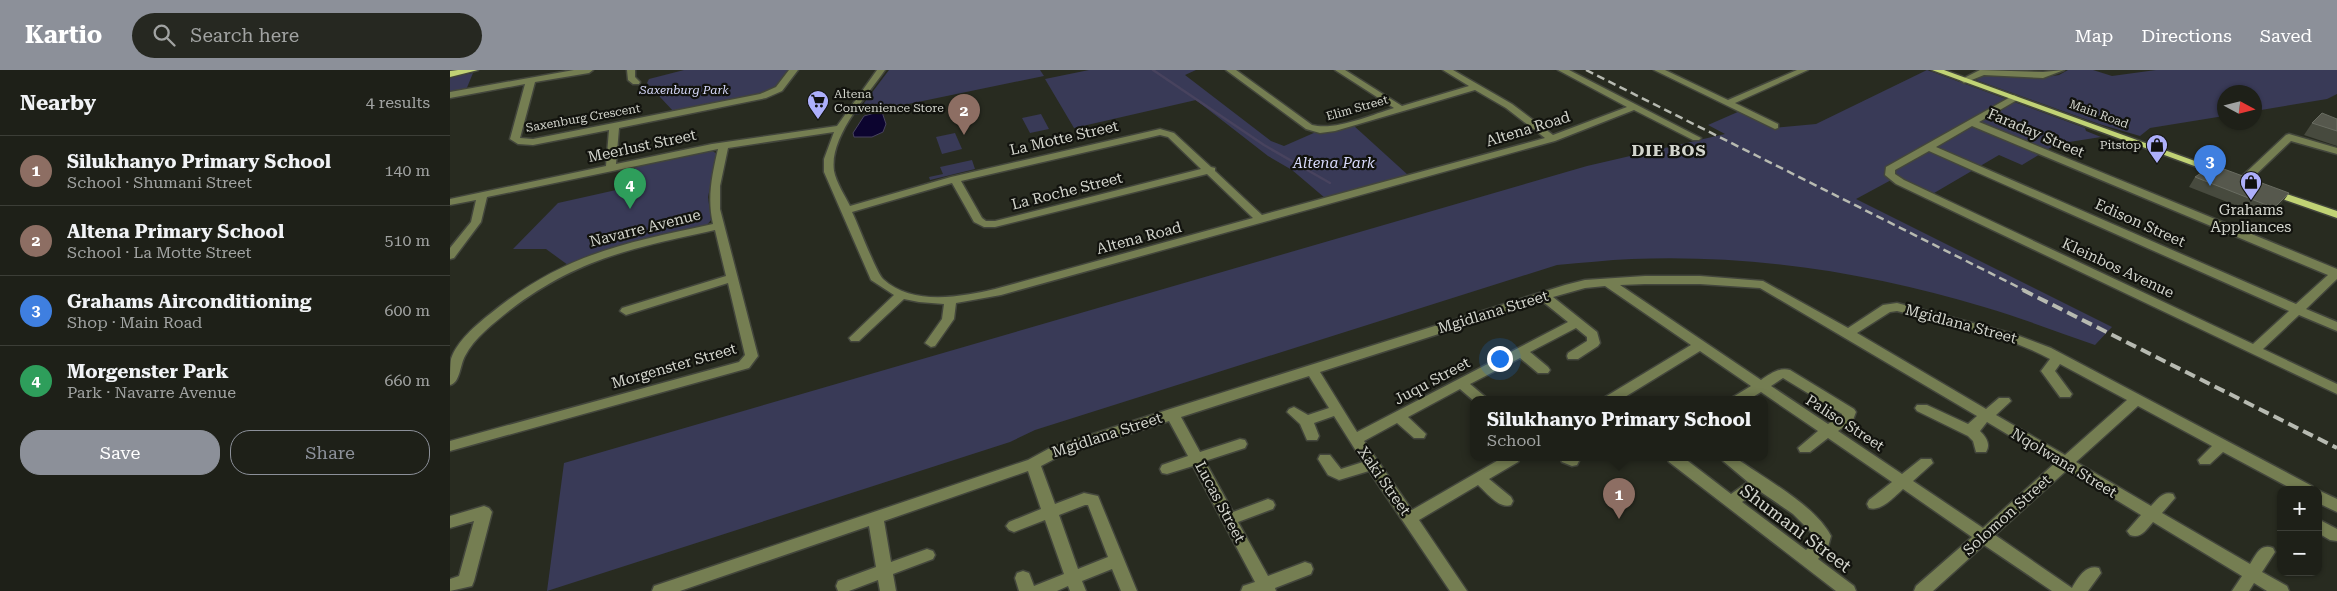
<!DOCTYPE html>
<meta charset="utf-8">
<style>
:root{--surface:#1e2018;--page:#262821;--text:#f1f3f6;--muted:#a1a3a2;--line:#3c3e37;--accent:#8c9099}
body{margin:0;font-family:"Roboto Serif",serif;background:var(--page);color:var(--text)}
.controls{position:absolute;right:15px;bottom:15px;display:grid;overflow:hidden;border-radius:10px;box-shadow:0 1px 4px #0004}
.controls button{width:45px;height:45px;display:grid;place-items:center;padding:0;border:0;border-bottom:1px solid var(--line);background:var(--surface);color:var(--text);font:25px sans-serif}
.compass{position:absolute;left:1767px;top:15px;width:45px;height:45px;border-radius:50%;background:var(--surface);box-shadow:0 1px 4px #0004;rotate:97deg}
.you{position:absolute;left:1049px;top:288px;width:18px;height:18px;margin:-12px;border:4px solid #fff;border-radius:50%;background:#1a73e8;box-shadow:0 0 0 8px #1a73e833}
.badge{display:grid;place-items:center;width:32px;height:32px;border-radius:50%;background:var(--accent);color:#fff;font-size:16px;font-weight:700}
.pin{position:absolute;translate:-50% -41px;filter:drop-shadow(0 1px 2px #0008)}
.pin::after{content:'';position:absolute;top:26px;width:18px;height:15px;background:inherit;clip-path:polygon(0 0,100% 0,50% 100%)}
.popup{position:absolute;left:1020px;top:326px;width:298px;height:65px;box-sizing:border-box;display:grid;place-content:center;border-radius:10px;background:var(--surface);filter:drop-shadow(0 1px 4px #0005);font-size:16px;white-space:nowrap;color:var(--muted)}
.popup b{font-size:19px;color:var(--text)}
.popup::after{content:'';position:absolute;left:50%;top:100%;margin-left:-10px;border:10px solid transparent;border-top-color:var(--surface)}
.list{margin:0;padding:0;list-style:none}
h2{display:flex;justify-content:space-between;align-items:center;height:65px;margin:0;padding:0 20px;font-size:21px}
h2 small{font-size:16px;font-weight:400;color:var(--muted)}
.list li{display:grid;grid-template-columns:32px 1fr auto;gap:15px;align-items:center;box-sizing:border-box;height:70px;padding:0 20px;border-top:1px solid var(--line)}
.list b{display:block;font-size:19px;white-space:nowrap}
.list p{margin:0;font-size:16px;white-space:nowrap;color:var(--muted)}
.list em{font-size:16px;font-style:normal;color:var(--muted)}
.actions{display:flex;gap:10px;padding:15px 20px}
.actions a{flex:1;padding:11px 0;border:1px solid var(--accent);border-radius:20px;text-align:center;font-size:18px;color:var(--accent)}
.actions .main{background:var(--accent);color:#fff}
.icon{flex:none;width:28px;height:28px;fill:none;stroke:currentColor;stroke-width:2;stroke-linecap:round;stroke-linejoin:round}
.map{position:relative;flex:none;width:1887px;height:521px;overflow:hidden}
header{display:flex;align-items:center;gap:30px;box-sizing:border-box;height:70px;padding:0 25px;background:var(--accent);color:#fff}
header strong{font-size:24px}
nav{display:flex;gap:28px;margin-inline-start:auto;font-size:18px}
.search{width:350px;height:45px;background:var(--page);display:flex;align-items:center;gap:12px;box-sizing:border-box;padding:0 18px;border-radius:28px;color:var(--muted);font-size:19px}
main{display:flex}
aside{flex:1;background:var(--surface)}
.map>svg:first-child{display:block}
.green{fill:#393a57}
.water{fill:#0c042f;stroke:#48435e}
.lines{fill:none;stroke-linecap:round;stroke-linejoin:round}
.stream{stroke:#48435e;stroke-width:2.5}
.minor-casing{stroke:#43463c;stroke-width:3}
.major-casing{stroke:#43463c;stroke-width:3}
.minor{fill:#757e52;fill-rule:evenodd}
.major{fill:#c1d375;fill-rule:evenodd}
.rail-far1{stroke:#b7bab1;stroke-width:2.5;stroke-dasharray:8 4.5;stroke-linecap:butt}
.rail{stroke:#b7bab1;stroke-width:4;stroke-dasharray:11 5.5;stroke-linecap:butt}
.wall{fill:#474a3e}
.shaded-wall{fill:#34372b}
.building{fill:#56584d;stroke:#696c61}
.labels{text-anchor:middle;dominant-baseline:central;stroke-width:4.5;stroke-linejoin:round;paint-order:stroke}
.far-park-label{font-size:12px;font-style:italic;fill:#d8dafb;stroke:#12130e}
.far-poi-label{font-size:12px;fill:#d3d5cd;stroke:#12130e;text-anchor:start}
.far-street-label{font-size:12px;fill:#d3d5cd;stroke:#12130e}
.street-label{font-size:15px;fill:#d3d5cd;stroke:#12130e}
.park-label{font-size:15px;font-style:italic;fill:#d8dafb;stroke:#12130e}
.poi-label{font-size:15px;fill:#d3d5cd;stroke:#12130e}
.far-district-label{font-size:16px;font-weight:bold;letter-spacing:1px;fill:#d3d5cd;stroke:#12130e}
.near-street-label{font-size:18px;fill:#d3d5cd;stroke:#12130e}
</style>
<header>
<strong>Kartio</strong>
<div class="search"><svg class="icon" aria-label="search" viewBox="0 0 24 24"><circle cx="10" cy="10" r="6"/><path d="M15 15l6 6"/></svg>Search here</div>
<nav><a>Map</a><a>Directions</a><a>Saved</a></nav>
</header>
<main>
<aside>
<h2>Nearby<small>4 results</small></h2>
<ul class="list">
<li><span class="badge" style="background:#8d6e63">1</span><div><b>Silukhanyo Primary School</b><p>School · Shumani Street</p></div><em>140 m</em></li>
<li><span class="badge" style="background:#8d6e63">2</span><div><b>Altena Primary School</b><p>School · La Motte Street</p></div><em>510 m</em></li>
<li><span class="badge" style="background:#3f7fe0">3</span><div><b>Grahams Airconditioning</b><p>Shop · Main Road</p></div><em>600 m</em></li>
<li><span class="badge" style="background:#2e9e5b">4</span><div><b>Morgenster Park</b><p>Park · Navarre Avenue</p></div><em>660 m</em></li>
</ul>
<div class="actions"><a class="main">Save</a><a>Share</a></div>
</aside>
<div class="map">
<svg width="1887" height="521" viewBox="0 0 1887 521">
<rect width="100%" height="100%" fill="#282b20"/>
<path class="green" d="M234 0H340L324 19 318 23 224 42 197 13 199 9Z
M439 0H590L594 6 405 45Z
M639 0H746L735 5 821 71 834 76 866 62H878L903 55 958 105 875 128 842 100 818 86 746 30 624 58 595 9Z
M1477 0 1635 58 1636 61 1651 67 1619 72 1613 70 1572 95 1549 85 1479 126 1443 109 1406 129 1662 257 1645 275C1608 262 1571 248 1534 237 1422 203 1300 184 1182 189 1157 190 1132 193 1107 195L585 360 560 372 97 521 114 393 1137 96 1275 64 1258 55 1290 41 1321 58 1366 54Z
M1618 0H1643L1662 6 1706 0H1887V24L1877 29 1805 41 1804 22H1774V46L1700 58 1690 66 1649 54 1526 10 1533 5 1542 4 1597 7 1609 5Z
M23 3 16 20 0 23V7Z
M591 44 599 59 580 63 572 48Z
M505 63 512 79 492 84 486 67Z
M261 80 267 84 258 127 261 150 256 156 157 180 118 195 96 179H63L108 133 184 116 185 95Z
M522 90 525 99 480 110 479 107 493 104 490 97Z"/>
<path class="water" d="M428 42H432L436 54 433 62 422 67H404L403 63 414 46Z"/>
<g class="lines">
<path class="stream" d="M703 0 814 75 880 113"/>
<g class="minor-casing">
<path id="minor" d="M124 0H143L139 3 85 12 70 68 83 69 310 24 326 17 339 0H348L332 21 316 28 169 58 166 94 262 74 387 56 427 0H435C417 26 379 67 384 101 386 112 395 126 400 136L501 107 710 59 724 63 761 97 765 98V101L812 145 1095 68 1056 38 1025 20 885 61 870 63 856 59 776 0H786L862 55C885 61 921 45 944 38L885 0H895L952 36 1019 16 993 0H1003L1062 34 1103 65 1177 37 1108 0H1119L1251 68 1249 70H1243L1184 40 1105 71 551 225 506 233 504 249 485 276 481 277 475 273 492 249 494 234 469 232 454 229 409 271H401L399 268 444 225 421 210 374 102V89L384 62 278 78 270 116V139L308 286 299 298 0 381V371L289 292 295 285 278 213 176 245 170 241 172 238 276 206 265 160C184 178 128 188 60 240 44 253 24 268 15 286 10 295 10 313 0 315 0 308 0 296 1 289 7 271 26 255 40 244 113 184 175 173 263 154 257 128 262 105 268 79L37 127 31 152 4 188 0 189V178L21 152 26 130 0 135V129L156 96 159 60 83 75 68 74 60 69 75 14 0 28V22ZM710 65 718 67 751 99 545 151H536L532 148 511 111ZM757 104 803 148 545 219C511 227 462 236 433 209 426 202 408 154 402 142L502 113 524 152 534 157H545Z
M177 0H185V7L190 12 189 14H183L178 10Z
M1204 0H1215L1278 30 1347 0H1358L1285 33 1328 54V58L1325 59Z
M1530 0 1593 2 1614 0 1593 8 1534 5 1514 13 1510 10Z
M1564 25 1569 28 1567 30 1529 52 1887 199V209L1856 239 1887 252V261L1849 245 1813 279 1887 314V324L1446 114 1435 105 1436 97ZM1522 56 1878 205 1846 234 1486 77ZM1479 81 1839 241 1803 274 1454 110 1445 104V100Z
M1839 64 1887 78V84L1841 71 1797 113H1789V109L1836 65Z
M1195 206H1250L1313 211 1398 258 1433 235 1447 233 1564 264 1601 278 1862 416 1864 420H1844L1773 382 1760 394H1750L1748 390 1762 376 1688 336 1626 392 1701 436C1708 429 1713 421 1723 424L1725 428 1712 443 1800 494C1806 485 1810 473 1823 478L1825 482 1812 502 1837 516 1839 521H1817L1804 513 1799 521H1782L1792 506 1703 452C1696 460 1691 469 1680 465L1677 461 1691 445 1617 400 1545 465 1622 518C1628 508 1636 494 1649 498L1651 503 1638 521H1602L1534 475 1483 521H1464L1466 516 1522 467 1453 419C1444 427 1431 442 1419 438L1417 434 1419 430 1442 412 1378 368 1360 382H1350L1348 378 1368 361 1311 322 1298 330H1281L1283 327 1301 316 1250 281 1170 330H1153L1155 327 1241 275 1155 216 1135 218 1103 227 1147 262 1150 273 1148 276 1128 289H1118L1117 286 1118 283 1137 271V267L1126 258 1080 282 1098 297 1100 300 1098 303H1088L1070 288 1020 314 1039 330 1024 331 1010 319 958 347 976 364 974 368H964L947 353 914 371 962 440 1052 388H1070L1068 392 1039 409 1061 427 1063 431 1061 435C1049 439 1037 423 1028 415L969 450 1017 521H1000L919 401 889 410 878 405 868 389 870 385H880L891 399 913 392 884 346 864 353 869 366 867 370H857L850 354 837 342 839 339 844 337 858 345 879 338 859 306 731 347 750 382 790 369 795 370 797 374 795 378 755 391 783 442 818 429 823 431 825 435 823 439 788 452 818 506 855 492 861 494 863 499 861 504 825 518 826 521H791L793 516 805 512 743 396 717 404 712 403 710 399 712 395 738 386 719 351 610 386 591 396 605 434 634 423 648 426 687 521H671L662 499 632 511 636 521H620L618 516 607 521H569L565 508 567 503 573 501 579 503 584 516 614 504 595 450 564 462 559 460 556 456 559 452 591 439 578 401 434 451 441 492 477 479 483 481 485 485 483 489 443 504 446 521H430L428 510 399 521H388L386 516 388 511 426 497 419 456 230 521H202L204 516 578 390 600 378 717 340 1115 215 1135 210ZM1195 214H1250L1310 218 1527 346 1518 354 1477 335H1467L1465 338 1467 341 1518 366 1523 371 1526 382H1536C1541 374 1536 367 1530 361L1537 352 1605 393 1533 458 1463 411 1483 393 1481 389H1471L1452 404 1388 361 1403 350 1406 342 1404 339 1340 300C1329 297 1320 304 1311 310L1170 215ZM1092 231 1118 252 907 362 870 302ZM1447 241C1498 254 1554 264 1600 289L1591 301 1610 327H1620L1622 324 1605 301 1610 294 1677 330 1615 385 1546 345 1561 331 1559 328H1549L1536 339 1407 263 1440 242ZM1333 308 1392 344V345L1378 354 1321 316ZM635 435H638L658 487 628 499 609 445Z
M1110 388H1127L1129 391 1127 395 1122 396 1112 392Z
M1217 388H1234L1281 424 1298 412 1273 391 1275 388H1286C1315 409 1365 435 1381 466L1378 477 1368 489 1404 516 1406 521H1386L1219 392ZM1308 420 1343 444 1366 467 1365 472 1356 480 1292 432Z
M1868 420 1887 429V442L1868 433Z
M34 436 39 438 42 442 24 511 22 516 0 521V509L9 506 24 451 0 458V446Z
M1868 449 1887 459V471L1880 470 1868 463Z"/>
</g>
<g class="major-casing">
<path id="major" d="M8 0H28L0 7V1Z
M1482 0H1494L1778 103 1773 106 1769 105Z
M1822 119 1887 141V148L1818 124V120Z"/>
</g>
<use href="#minor" class="minor"/>
<use href="#major" class="major"/>
<path class="rail-far1" d="M1136 0 1576 221"/>
<path class="rail" d="M1573 220 1887 378"/>
</g>
<path class="wall" d="M1887 49V76L1854 65 1862 53Z
M1745 107 1832 133 1818 148 1739 117Z"/>
<path class="shaded-wall" d="M1839 123 1832 133 1818 148 1824 138Z"/>
<path class="building" d="M1872 43 1887 49V61L1862 53Z
M1760 97 1768 100 1771 98 1839 123 1824 138 1745 107Z"/>
<defs>
<g id="supermarket-pin" transform="scale(1.125)"><path d="M0 17L-7.5 6A9.5 9.5 0 1 1 7.5 6Z" fill="#adaffb" stroke="#12130e"/><path d="M-6-5.5h2.5l.6 2H6L4.5 2H-2.5L-4.4-4H-6ZM-1.5 3.2a1.3 1.3 0 1 0 .1 0ZM3 3.2a1.3 1.3 0 1 0 .1 0Z" fill="#111"/></g>
<g id="shop-pin" transform="scale(1.125)"><path d="M0 17L-7.5 6A9.5 9.5 0 1 1 7.5 6Z" fill="#adaffb" stroke="#12130e"/><path d="M-5-2.5h2.3a2.7 3.5 0 0 1 5.4 0H5L5.5 6h-11ZM-1.5-2.5h3a1.5 2.3 0 0 0-3 0Z" fill="#111"/></g>
</defs>
<g fill-rule="evenodd">
<use href="#supermarket-pin" x="368" y="31"/>
<use href="#shop-pin" x="1707" y="75"/>
<use href="#shop-pin" x="1801" y="112"/>
</g>
<g class="labels">
<g class="far-park-label">
<text x="234" y="20">Saxenburg Park</text>
</g>
<g class="far-poi-label">
<text x="384" y="24">Altena<tspan x="384" dy="14">Convenience Store</tspan></text>
<text x="1691" y="75" text-anchor="end">Pitstop</text>
</g>
<g class="far-street-label">
<text transform="translate(907 38) rotate(-16)">Elim Street</text>
<text transform="translate(1649 44) rotate(20)">Main Road</text>
<text transform="translate(133 48) rotate(-10)">Saxenburg Crescent</text>
</g>
<g class="street-label">
<text transform="translate(1078 59) rotate(-17)">Altena Road</text>
<text transform="translate(1586 63) rotate(23)">Faraday Street</text>
<text transform="translate(614 68) rotate(-13)">La Motte Street</text>
<text transform="translate(192 76) rotate(-12)">Meerlust Street</text>
<text transform="translate(617 121) rotate(-14)">La Roche Street</text>
<text transform="translate(1690 153) rotate(24)">Edison Street</text>
<text transform="translate(195 158) rotate(-14)">Navarre Avenue</text>
<text transform="translate(689 168) rotate(-15)">Altena Road</text>
<text transform="translate(1668 198) rotate(25)">Kleinbos Avenue</text>
<text transform="translate(1043 242) rotate(-17)">Mgidlana Street</text>
<text transform="translate(1511 254) rotate(15)">Mgidlana Street</text>
<text transform="translate(224 296) rotate(-16)">Morgenster Street</text>
<text transform="translate(982 311) rotate(-28)">Juqu Street</text>
<text transform="translate(1395 353) rotate(33)">Paliso Street</text>
<text transform="translate(657 365) rotate(-18)">Mgidlana Street</text>
<text transform="translate(1614 393) rotate(31)">Nqolwana Street</text>
<text transform="translate(934 411) rotate(55)">Xaki Street</text>
<text transform="translate(770 432) rotate(62)">Lucas Street</text>
<text transform="translate(1557 445) rotate(-42)">Solomon Street</text>
</g>
<g class="park-label">
<text x="884" y="93">Altena Park</text>
</g>
<g class="poi-label">
<text x="1801" y="140">Grahams<tspan x="1801" dy="17">Appliances</tspan></text>
</g>
<g class="far-district-label">
<text x="1219" y="80">DIE BOS</text>
</g>
<g class="near-street-label">
<text transform="translate(1346 458) rotate(37)">Shumani Street</text>
</g>
</g>
</svg>
<div class="controls">
<button>+</button>
<button>−</button>
</div>
<svg class="compass" viewBox="-18 -18 36 36"><path d="M0-13l5 13h-10z" fill="#e53935"/><path d="M0 13l5-13h-10z" fill="#a1a3a2"/></svg>
<div class="you"></div>
<div class="pin badge" style="left:1169px;top:449px;background:#8d6e63">1</div>
<div class="popup"><b>Silukhanyo Primary School</b>School</div>
<div class="pin badge" style="left:514px;top:65px;background:#8d6e63">2</div>
<div class="pin badge" style="left:1760px;top:116px;background:#3f7fe0">3</div>
<div class="pin badge" style="left:180px;top:139px;background:#2e9e5b">4</div>
</div>
</main>
